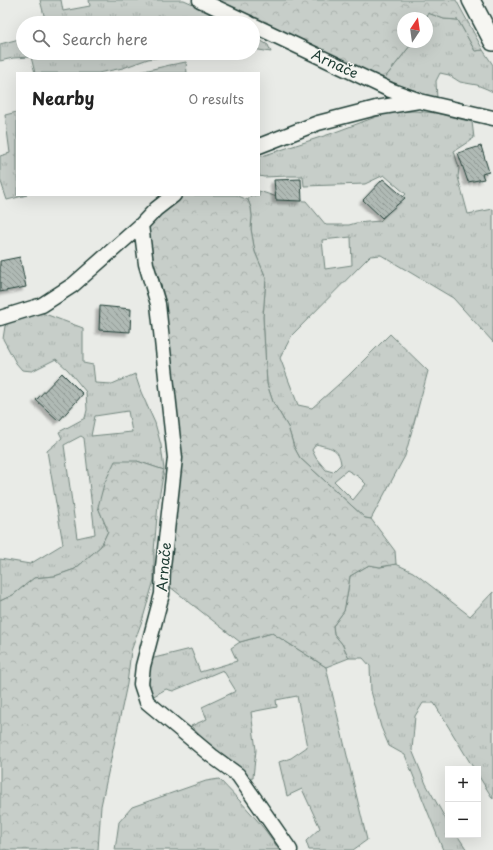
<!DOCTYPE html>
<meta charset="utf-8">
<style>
:root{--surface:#fff;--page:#f6f6f6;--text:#222;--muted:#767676;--line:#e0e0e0}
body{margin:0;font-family:"Playpen Sans",sans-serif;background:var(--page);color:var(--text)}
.controls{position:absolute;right:12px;bottom:12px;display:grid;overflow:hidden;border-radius:0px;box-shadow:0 4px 16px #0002}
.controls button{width:36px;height:36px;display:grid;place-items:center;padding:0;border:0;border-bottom:1px solid var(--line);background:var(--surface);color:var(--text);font:20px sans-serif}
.compass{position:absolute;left:397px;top:12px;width:36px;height:36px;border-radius:50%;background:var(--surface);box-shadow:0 4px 16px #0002;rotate:13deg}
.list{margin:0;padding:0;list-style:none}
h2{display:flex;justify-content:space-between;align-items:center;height:52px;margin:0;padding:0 16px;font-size:17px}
h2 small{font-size:13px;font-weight:400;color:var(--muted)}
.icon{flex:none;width:22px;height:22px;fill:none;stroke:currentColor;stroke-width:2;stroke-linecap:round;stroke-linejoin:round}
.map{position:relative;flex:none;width:493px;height:850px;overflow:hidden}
.search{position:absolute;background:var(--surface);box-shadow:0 4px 16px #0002;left:16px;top:16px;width:244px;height:44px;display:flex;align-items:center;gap:10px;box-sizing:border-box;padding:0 14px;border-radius:22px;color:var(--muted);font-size:15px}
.panel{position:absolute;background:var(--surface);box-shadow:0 4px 16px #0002;left:16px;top:72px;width:244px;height:124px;border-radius:0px}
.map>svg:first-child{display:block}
.grass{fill:url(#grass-tufts);stroke:#73867e;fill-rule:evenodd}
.forest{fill:url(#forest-crowns);stroke:#73867e}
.building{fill:url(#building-back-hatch);stroke:#1f3d34;filter:url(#shadow)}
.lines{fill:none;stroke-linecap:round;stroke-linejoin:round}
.minor-casing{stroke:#1f3d34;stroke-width:17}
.tertiary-casing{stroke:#1f3d34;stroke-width:20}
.minor{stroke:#f6f6f2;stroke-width:14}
.tertiary{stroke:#f6f6f2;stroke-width:17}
.labels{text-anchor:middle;stroke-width:3;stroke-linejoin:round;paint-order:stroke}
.street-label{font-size:14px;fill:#1f3d34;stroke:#f6f6f2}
</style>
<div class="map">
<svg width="493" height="850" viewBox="0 0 493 850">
<defs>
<pattern id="grass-tufts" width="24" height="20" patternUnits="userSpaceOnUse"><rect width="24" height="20" fill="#c7cec9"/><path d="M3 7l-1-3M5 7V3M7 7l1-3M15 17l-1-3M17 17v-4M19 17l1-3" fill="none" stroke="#aab2ad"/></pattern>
<pattern id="forest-crowns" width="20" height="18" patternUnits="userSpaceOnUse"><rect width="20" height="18" fill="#c7cec9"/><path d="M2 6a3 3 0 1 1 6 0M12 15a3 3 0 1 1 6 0" fill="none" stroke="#aab2ad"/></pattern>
<pattern id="building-back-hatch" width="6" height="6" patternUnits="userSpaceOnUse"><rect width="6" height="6" fill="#b0bab5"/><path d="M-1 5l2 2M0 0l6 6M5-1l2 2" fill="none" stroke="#8f9894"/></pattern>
<filter id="shadow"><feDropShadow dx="-3.5" dy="3.5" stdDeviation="1" flood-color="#0004"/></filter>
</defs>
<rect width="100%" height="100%" fill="#e9ebe7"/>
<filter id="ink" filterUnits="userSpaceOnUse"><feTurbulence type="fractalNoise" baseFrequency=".025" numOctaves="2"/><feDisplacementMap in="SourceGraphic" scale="8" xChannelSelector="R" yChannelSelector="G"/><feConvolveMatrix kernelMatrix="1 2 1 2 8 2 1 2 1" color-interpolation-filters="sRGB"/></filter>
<g filter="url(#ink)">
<path class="grass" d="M40 0H61L63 11 90 6 89 0H184L224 18 232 23H46Z
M428 13 444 19 458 20 475 51 483 50 493 65V92L487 89 477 85 460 82 449 75 440 73 436 81 437 99 384 79 413 42H427V18H426Z
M253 36 268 45 271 52 253 49Z
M23 38V53H189L148 59 123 68 98 73H35L31 57 13 58 0 61V44Z
M186 62 187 73H135L170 65Z
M414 111 436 113 472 122 474 138 454 151 459 168 458 177 468 214 493 209V342L453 298 381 255 370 256 292 335 280 358 298 405 312 408 348 376 390 334 428 371 405 456 371 519 365 518 300 458 294 447 288 427 273 402 267 384 263 317 266 278 255 252 251 229 252 216 251 208 248 200 251 195H259V191L286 200 306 201 326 225H349L356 223 380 221 406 194 384 175 365 184 304 186 303 176H288L264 177 259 176V157L330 134 389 112ZM351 237 352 265 325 269 322 240ZM316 444C330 448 339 447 341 464L333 472 326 470 316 458 312 450ZM347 470 359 477 366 484 353 500 334 481Z
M17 112V195H27L7 200 0 179V156L10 153 5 115Z
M34 310 83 328V363L93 365 95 383 112 384 135 374 141 392 155 423 161 445 164 470 137 461 98 507 108 531 101 546 75 569 55 576 34 578 13 595 0 601V559L30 564 63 544 47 451 62 438 59 432 85 418 87 410 86 392 68 370 56 359 32 371 22 370 16 363 3 339 5 326 11 320ZM128 411 132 432 91 436 95 416ZM81 436 84 438 95 534 77 538 64 445Z
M396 564 413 572 470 616 493 592V799L478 775V769H474L434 703H423L415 716 412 750 426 784 448 823V835H457L467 850H443L405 755 389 746 381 727 371 691 370 666 363 658H349L342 644 334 634 333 626 344 611 347 596 350 576 369 565 380 567Z
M272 633 326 667 367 840 353 850H309L306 841 320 828 302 789 287 796 279 762 291 758 307 747 297 696 276 700 277 707 251 712 256 750 253 777 247 778 227 757 210 747 191 726 207 719 202 707 236 691 223 670 173 691 166 689 152 697 147 679 150 659 191 649 200 672 237 661 231 648 240 642Z
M219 779C240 801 263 824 279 850H115L119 822 132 807 206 781Z"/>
<path class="forest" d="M211 0H456L483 50 475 51 458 20 444 19 428 13 426 18H403V42H413L384 79 343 61Z
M180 195H236L248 200 251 208 252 216 251 229 255 252 266 278 263 317 267 384 273 402 288 427 294 447 300 458 365 518 371 519 395 551 396 564 380 567 369 565 350 576 347 596 344 611 333 626 334 634 342 644 349 658 326 667 272 633 240 642 165 583 180 455 178 417 171 374 164 318 165 299 158 276 150 258 152 250 150 239 144 228Z
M115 461H137L164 470 158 504 154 551V580L143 618 131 651 127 684 101 806 98 850H0V601L13 595 34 578 55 576 75 569 101 546 108 531 98 507 104 484Z"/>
<path class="building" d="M481 146 489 172 482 174 484 179 468 182 458 153Z
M301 179 302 201 276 200 274 180Z
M383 179 405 198 382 218 363 200Z
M20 257 26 287 0 292V261Z
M100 306 131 309 130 332 99 330Z
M62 373 83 394 59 421 36 400Z"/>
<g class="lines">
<g class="minor-casing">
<path id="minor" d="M200 0 249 23
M253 25 390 90 418 100
M259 146 318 123 376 108 419 101 493 118
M141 225 146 264 158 304 175 458 163 567 162 594 143 666 141 684 147 702 212 756 238 775 290 850
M0 318 42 305 73 285 141 225 156 209 174 195"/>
</g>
<g class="tertiary-casing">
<path id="tertiary" d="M471 0 493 42"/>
</g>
<use href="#minor" class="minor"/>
<use href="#tertiary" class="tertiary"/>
</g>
</g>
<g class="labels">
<g class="street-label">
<text transform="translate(335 64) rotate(25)" y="5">Arnače</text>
<text transform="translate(164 567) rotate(-85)" y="5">Arnače</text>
</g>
</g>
</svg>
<div class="controls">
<button>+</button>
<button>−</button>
</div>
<svg class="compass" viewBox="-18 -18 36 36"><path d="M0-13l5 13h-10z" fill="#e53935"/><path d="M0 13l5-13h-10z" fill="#767676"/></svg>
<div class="search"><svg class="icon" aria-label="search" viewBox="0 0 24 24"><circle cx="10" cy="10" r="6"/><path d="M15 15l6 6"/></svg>Search here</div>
<section class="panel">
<h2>Nearby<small>0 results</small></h2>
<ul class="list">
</ul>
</section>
</div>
